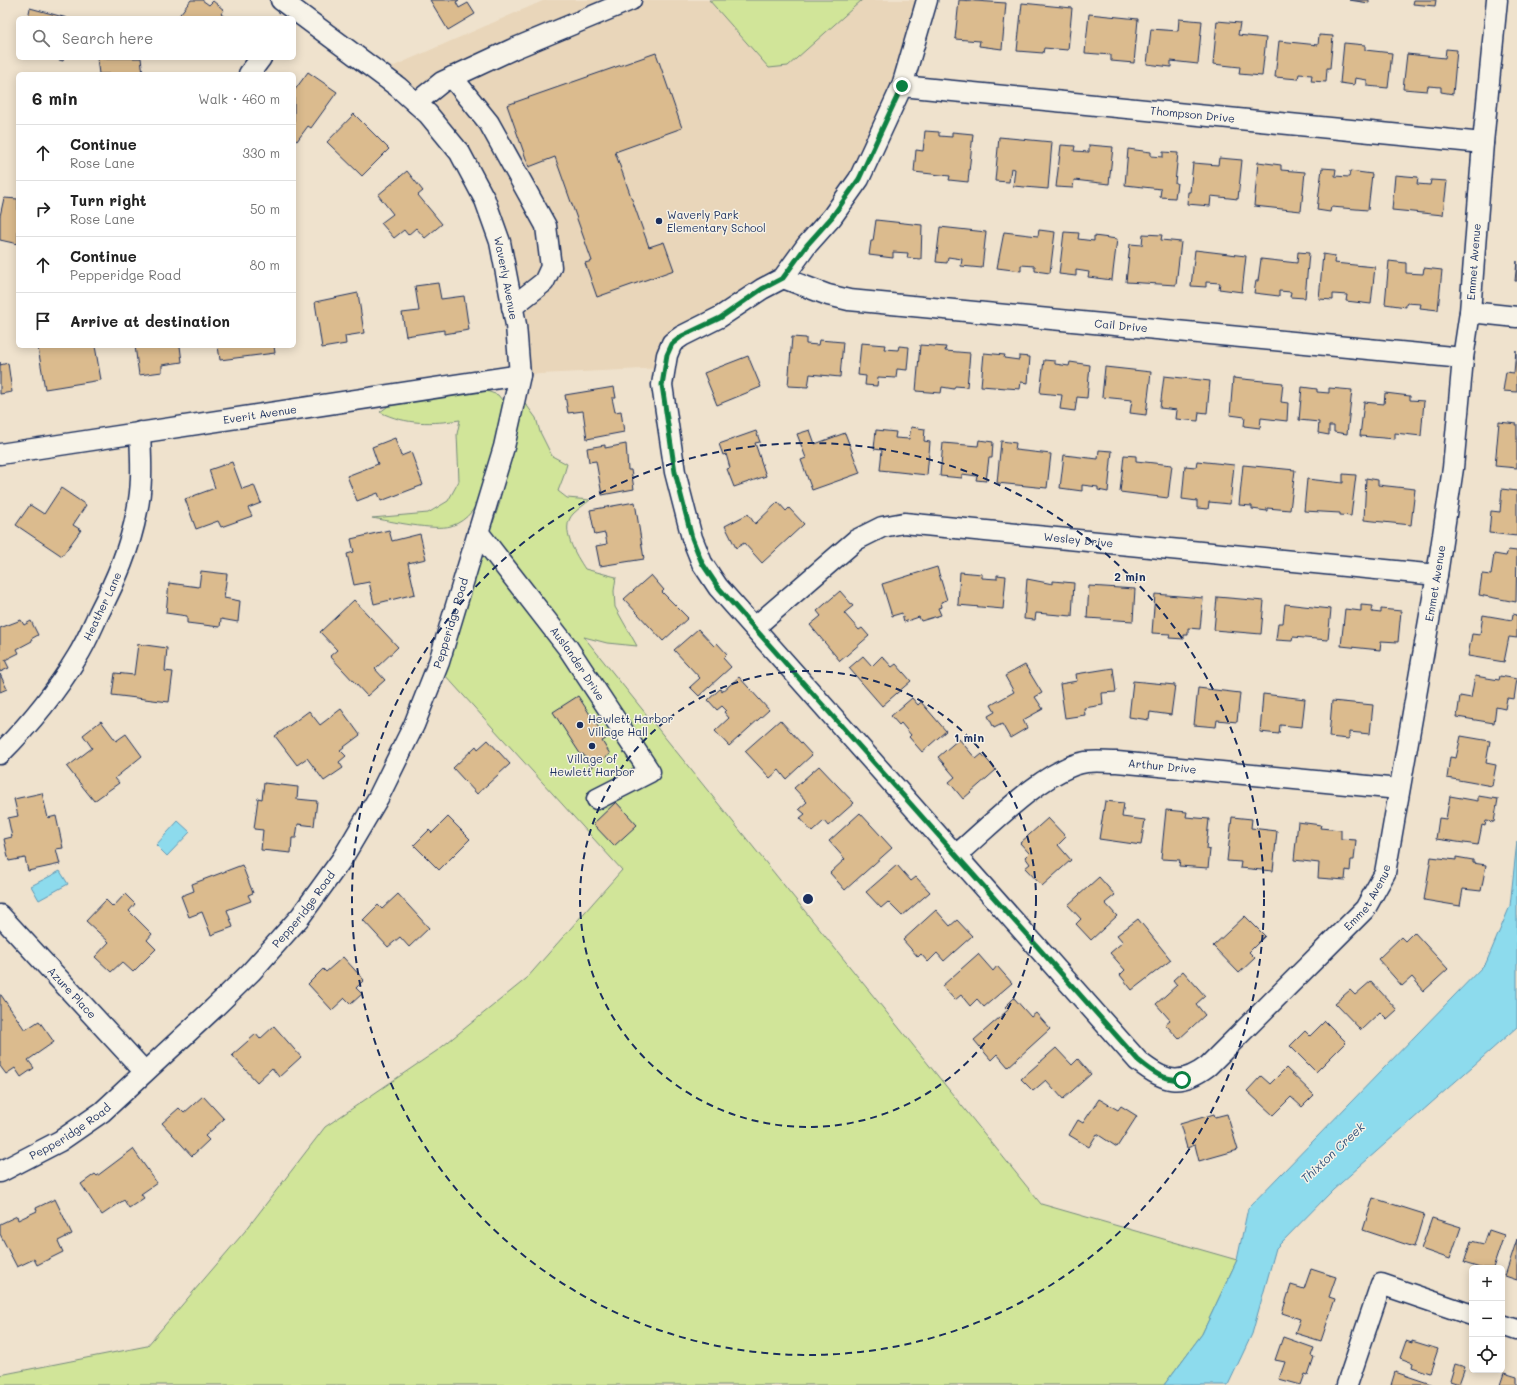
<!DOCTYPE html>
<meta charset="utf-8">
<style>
:root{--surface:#fff;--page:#f6f6f6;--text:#222;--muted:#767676;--line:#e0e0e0}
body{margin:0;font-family:Mali,sans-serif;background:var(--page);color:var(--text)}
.controls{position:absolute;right:12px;bottom:12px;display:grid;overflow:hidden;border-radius:6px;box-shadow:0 2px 10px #0003}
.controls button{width:36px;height:36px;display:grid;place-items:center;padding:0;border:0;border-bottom:1px solid var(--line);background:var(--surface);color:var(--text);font:20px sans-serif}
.stop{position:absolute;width:12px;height:12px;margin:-9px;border:3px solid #0b8043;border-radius:50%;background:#fff}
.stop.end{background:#0b8043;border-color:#fff;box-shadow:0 1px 4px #0008}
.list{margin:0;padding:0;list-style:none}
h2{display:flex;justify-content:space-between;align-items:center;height:52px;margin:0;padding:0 16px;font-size:17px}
h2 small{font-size:13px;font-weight:400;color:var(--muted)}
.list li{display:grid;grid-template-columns:26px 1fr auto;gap:12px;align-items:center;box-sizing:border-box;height:56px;padding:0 16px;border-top:1px solid var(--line)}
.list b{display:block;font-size:15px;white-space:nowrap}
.list p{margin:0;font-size:13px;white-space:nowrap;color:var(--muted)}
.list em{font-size:13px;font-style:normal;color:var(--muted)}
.icon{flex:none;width:22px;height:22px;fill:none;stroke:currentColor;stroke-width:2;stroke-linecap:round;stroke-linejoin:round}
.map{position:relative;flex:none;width:1517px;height:1385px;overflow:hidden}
.search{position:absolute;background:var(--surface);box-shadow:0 2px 10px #0003;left:16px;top:16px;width:280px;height:44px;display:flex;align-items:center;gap:10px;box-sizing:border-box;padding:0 14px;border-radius:6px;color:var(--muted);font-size:15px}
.panel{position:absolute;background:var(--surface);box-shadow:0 2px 10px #0003;left:16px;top:72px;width:280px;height:276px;border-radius:6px}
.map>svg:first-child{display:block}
.built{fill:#e9d6ba}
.green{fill:#d1e599;stroke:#768a7c}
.water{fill:#8ddbed;stroke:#5f96b4}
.building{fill:#dbbb8e;stroke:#1b2f5e}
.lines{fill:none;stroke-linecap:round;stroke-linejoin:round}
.minor-casing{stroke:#1b2f5e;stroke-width:23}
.minor{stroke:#f7f3e8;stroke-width:20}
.route{stroke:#0b8043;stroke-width:5}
.ring{fill:none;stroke:#1b2f5e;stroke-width:2;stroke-dasharray:7 5}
.poi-dot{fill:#1b2f5e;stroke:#f7f3e8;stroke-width:1.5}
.labels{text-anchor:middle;stroke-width:3;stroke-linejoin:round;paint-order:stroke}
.street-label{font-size:11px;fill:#1b2f5e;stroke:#f7f3e8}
.poi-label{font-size:11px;fill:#1b2f5e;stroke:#f7f3e8;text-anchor:start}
.water-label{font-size:12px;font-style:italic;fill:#32517b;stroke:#f7f3e8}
.centre{fill:#1b2f5e;stroke:#f7f3e8;stroke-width:2}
.ring-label{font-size:12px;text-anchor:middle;font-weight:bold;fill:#1b2f5e;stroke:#f7f3e8;stroke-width:3;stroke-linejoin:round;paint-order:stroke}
</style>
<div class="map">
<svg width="1517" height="1385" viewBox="0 0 1517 1385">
<rect width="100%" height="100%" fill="#efe2cd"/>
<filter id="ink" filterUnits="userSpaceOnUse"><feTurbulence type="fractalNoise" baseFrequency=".025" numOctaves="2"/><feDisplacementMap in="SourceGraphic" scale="8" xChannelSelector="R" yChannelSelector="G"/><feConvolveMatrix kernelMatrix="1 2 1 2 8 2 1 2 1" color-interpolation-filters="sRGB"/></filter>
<g filter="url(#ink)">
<path class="built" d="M545 0H929L864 164 777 285 691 330 663 368 520 375 475 163 378 73Z"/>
<path class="green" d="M709 0H862L788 66 769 68Z
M478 388 498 395 506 405C503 417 498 428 495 440 488 469 485 515 451 526 434 531 390 521 372 518L428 513 448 501 459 481 457 434 460 420C432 424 406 425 380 412L394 402Z
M525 403 536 418 540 432 552 456 567 464 563 478 558 491 567 498 590 500C585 504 578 509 573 514 559 529 576 555 585 569L616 577 614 591 615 607 637 646 607 643 584 637 1041 1204 1237 1260 1202 1334 1164 1385H0V1375L147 1346 246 1230 325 1127 438 1050 526 979 622 870 434 663 484 512 493 523 500 502V490L517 417Z"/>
<path class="water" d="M178 821 190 832 167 856 156 845Z
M1517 841V1027L1333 1190 1276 1248 1252 1334 1228 1385H1164L1202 1334 1237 1260 1248 1208 1486 963 1510 906Z
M60 871 68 884 39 900 31 886Z"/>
<path class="building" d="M191 0H202L209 5 213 1 224 10 221 14 226 18H177Z
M430 0H459L456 2 459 8 468 3 475 14 448 30Z
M959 0 1006 3 1002 49 979 46 980 41 955 39Z
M1349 0H1369V3Z
M1414 0H1436L1435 6 1413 4Z
M1022 3 1072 8 1068 50 1044 48 1043 53 1017 51Z
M30 8 67 18H28Z
M1089 14 1138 19 1134 63 1111 61V55L1085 53Z
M1179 19 1202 21 1198 64 1171 61V67L1147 64 1151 29 1178 31Z
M1217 21 1240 23 1238 35 1266 38 1262 76 1239 74 1240 67 1213 64Z
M1319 35 1333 36 1330 68H1327L1326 82 1311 81 1312 75 1299 74 1298 79 1275 77 1279 41 1318 45Z
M1344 43 1365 45V50L1392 53 1388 88 1367 86V80L1355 78 1354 85 1340 83Z
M1446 49 1457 50 1453 94 1441 92V87L1428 86 1427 91 1403 89 1407 54 1445 58Z
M656 53 682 128 615 152 649 247 664 242 674 270 597 297 585 263 592 261 555 157 529 167 507 105Z
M52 58H64L63 61Z
M97 58H141L143 74H99Z
M308 72 337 92 311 128 308 126 297 141 294 139V91Z
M354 114 389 149 362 176 327 142Z
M925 131 939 132V136L952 137V132L973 134 968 182 949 180 950 176 914 172 916 150 923 151Z
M999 137 1052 142 1048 189 1013 186 1015 169 1011 168 1009 182 995 181Z
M1061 145 1075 146 1074 151 1089 152V145L1113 147 1109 184 1074 180 1073 188 1056 187Z
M1128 149 1151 152V156L1163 157V152L1178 153 1175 183H1177L1175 198 1160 197 1161 189 1125 185Z
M1219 158 1242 160 1238 199 1211 196 1210 206 1187 204 1188 192H1190L1193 163 1218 165Z
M1258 162 1281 165V170L1305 172 1301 211 1254 206Z
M1322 168 1336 169 1335 176 1349 177 1350 171 1372 174 1368 210 1331 207 1330 212 1317 210Z
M407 171 423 191 418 195 442 224 425 238 416 228 408 235 404 230 394 238 381 223 393 214 378 195Z
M1395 175 1418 177 1417 184 1430 185 1431 180 1447 181 1443 215 1392 210Z
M4 198 18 199V244L0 240V216Z
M876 220 922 225 921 259 907 258 908 253 893 252V258L869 255 871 241H873Z
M940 227 986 232 982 268 961 266 962 259 948 257 947 263 936 262Z
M1039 230 1055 232 1050 273 1035 271V266L1021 265V271L997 268 1004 232 1038 236Z
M1064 232 1079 233 1078 239 1094 241V236L1117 239 1112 280 1088 277 1089 272 1076 270V276L1059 274Z
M1143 234 1162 235 1161 240 1181 242 1176 285 1126 282 1130 244 1142 245Z
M1195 250 1246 256 1242 292 1219 289 1220 283 1206 282V287L1191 286Z
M1298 252 1309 253 1305 298 1290 297 1291 292 1279 291V296L1254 293 1256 281H1258L1261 259 1297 263Z
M1323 254 1335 256 1334 263 1375 267 1371 304 1346 301 1347 295 1333 294V300L1319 299Z
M1389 261 1406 263V273L1423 274 1424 268 1442 270 1438 310 1420 308 1421 304 1406 303V307L1385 304Z
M1517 261V281H1515Z
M438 283 441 299 464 296 469 330 444 334V330L406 336 402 313 419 311 415 286Z
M358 293 364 333 345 336 346 344 322 348 315 302Z
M792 337 806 338V344L818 345 819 340 843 342 840 377 810 374 808 387 788 386Z
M861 343 885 345 884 349 898 350 899 346 909 347 907 370 897 369 896 378 878 377 877 386 865 385 866 376 858 375Z
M920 345 946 347 945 351 970 353 967 387 955 386 954 389 942 387 941 393 916 391Z
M49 346H95L101 380 45 389 38 348Z
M135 346H180L182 362 162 365V372L139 375Z
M218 346H274L275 353 220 360Z
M1516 350 1517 392 1503 391 1506 372 1514 373Z
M984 353 1005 355 1004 358 1019 360V356L1030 357 1028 383 1021 382 1020 389 981 386Z
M748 356 761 387 717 405 704 373Z
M1044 360 1055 361V364L1069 366 1070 362 1090 365 1087 398 1077 397 1075 411 1060 409 1062 395 1040 393Z
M0 362V365L8 363 12 392 0 394Z
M1105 367 1151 372 1146 415 1130 413 1132 400 1102 397Z
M1164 376 1210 381 1207 413 1199 412 1198 421 1176 419 1177 410 1160 408Z
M1233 378 1283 383 1281 402 1288 403 1287 421 1261 418 1260 428 1244 426 1245 417 1230 415Z
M614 387 616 398H612L615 412 621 411 624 432 587 439 583 411 568 413 565 395Z
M1302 387 1317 389V392L1329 393V388L1352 390 1347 434 1334 432V426H1329V435L1318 433 1319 422 1299 420Z
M1385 393 1410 396V400L1424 401 1421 436 1395 433V439L1360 436 1364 402 1384 404Z
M1499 422 1517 424V468L1495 466Z
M911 427 925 429 924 441 930 442 927 475 880 470 882 450 874 449 876 430 896 432 895 438 909 439Z
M810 430 815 444 845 433 860 473 812 490 801 460 806 458 797 434Z
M756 431 760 442 755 443 766 476 734 487 727 469 730 468 726 454 723 455 719 444Z
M395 438 401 456 411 452 423 485 381 501 378 493 357 501 347 476 378 464 372 447Z
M979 440 993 442 992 458H989L986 481 976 480 977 476 962 474V478L940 476 943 443 978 446Z
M1001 441 1016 443 1015 450 1051 454 1047 488 997 483Z
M626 444 628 470H631L634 489 602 495 596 461 589 462 587 448 605 445V448Z
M1099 450 1112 451 1108 492 1098 490V487L1082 485V491L1060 488 1064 455 1098 459Z
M1124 455 1136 456V461L1172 465 1168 498 1120 492Z
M1197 461 1234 465 1230 504 1209 502 1208 509 1197 508V501L1182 499 1185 466 1196 467Z
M232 462 242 489 254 485 261 503 248 508 252 516 221 527 218 521 196 529 185 499 215 488 209 470Z
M1243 465 1295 470 1290 510 1267 508V511L1252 509V506L1239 505Z
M1343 474 1356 475 1351 516 1340 515V513L1304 511 1307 479 1343 483Z
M1366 478 1378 480V485L1415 489 1411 525 1364 520Z
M61 488 86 505 73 525 81 530 62 556 16 525 30 505 44 514Z
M1502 489 1517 491V536L1489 533 1491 511 1500 512Z
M635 502 644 559 600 566 596 546 607 544 605 533 595 535 590 510Z
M778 502 786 511 789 508 804 524 762 563 744 543 736 548 725 526 748 514 755 524Z
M389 530 392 541 420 534 426 559 408 563 415 594 374 604 369 582 354 585 347 554 354 552 351 539Z
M1508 550 1517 551 1516 602 1479 595 1482 574 1491 575 1494 554 1506 556Z
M937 567 947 600 941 602 942 607 938 608 941 615 921 621 919 617 904 622 902 613 892 616 882 584Z
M201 571 227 574 224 598 240 601 238 622 221 619 220 627 187 623V616L166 613 169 583 199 587Z
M960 572 982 574V578L997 579V575L1006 576 1003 609 958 605Z
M651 575 664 590 662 592 688 618 663 641 624 599Z
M1027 579 1053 584V581L1074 583 1072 616 1036 613 1035 620 1024 619Z
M1089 586 1135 589 1133 621 1087 618Z
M840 591 853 606 844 613 859 630 862 628 869 636 840 661 810 625 821 616 817 611Z
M1155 594 1203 598 1200 629 1188 628V635H1184V639L1169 638 1170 634 1152 633Z
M1217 597 1264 601 1261 634 1214 630Z
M354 600 398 647 375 669 385 680 367 696 330 656 337 650 320 632Z
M1285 604 1331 609 1328 640 1293 637 1292 641 1276 640 1278 623H1283Z
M1361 605 1373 606 1372 612 1381 613V609L1401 611 1398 642 1381 641 1380 650 1341 646 1345 609 1361 611Z
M1513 614 1517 615V638L1509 637 1504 662 1468 656 1472 634 1480 635 1483 615 1512 620Z
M21 620 24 625 31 621 38 635 31 639 32 641 17 649 19 653 5 660 9 668 0 672V628Z
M698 629 714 646 717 643 727 654 723 658 731 667 699 696 690 687 700 678 674 650Z
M138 644 167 648 165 671 173 672 169 702 112 695 115 673 134 675Z
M863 656 872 666 882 656 892 667 896 664 911 681 882 706 849 668Z
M1025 665 1042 693 1035 697 1043 709 1023 720 1027 728 1010 738 1002 724 994 728 988 716 995 712 991 705 1014 692 1005 676Z
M1113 668 1116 692 1102 693 1103 705 1084 708 1085 715 1065 718 1060 684 1077 681 1076 674Z
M0 674 7 689 0 692Z
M1475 676 1499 680 1500 676 1517 679 1514 699 1507 698 1505 709 1496 707 1494 723 1457 717 1460 696 1471 698Z
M739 677 769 710 729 746 715 731 729 718 724 712 726 710 722 706 717 710 708 700 720 689 722 692Z
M1133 681 1175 685 1171 715 1150 712 1149 720 1129 717Z
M1198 688 1240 693 1237 722 1217 720 1216 727 1194 725Z
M1263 694 1305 699 1302 727 1280 725 1279 734 1260 732Z
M578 696 606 739 602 741 610 754 591 767 583 754 581 755 553 712Z
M912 698 918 705 921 702 946 731 922 752 909 737 911 735 901 723 899 725 891 716Z
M1332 701 1373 705 1370 734 1349 732V739L1329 737Z
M341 709 360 735 340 750 346 756 339 762 343 768 324 781 307 758 297 765 275 736 309 711 320 725Z
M780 720 812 755 786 779 779 770 770 778 745 751Z
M101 721 116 741 126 734 142 756 115 778 119 783 94 801 67 767 92 748 83 735Z
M1461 736 1490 741 1486 763 1496 765 1492 786 1447 778 1450 757 1456 758Z
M959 739 976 759 982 754 996 770 963 799 949 782 955 777 938 757Z
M488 740 510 764 477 794 453 768 476 746 478 749Z
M819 766 854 803 828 826 824 821 812 832 800 818 805 814 799 809 807 802 794 788Z
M264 783 298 787 297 799 317 801 314 826 298 824 296 838H292L291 853 261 850 263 830 254 829 258 798 262 799Z
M42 793 48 818 56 816 63 848 56 849 60 864 28 871 25 858 9 861 4 839 12 837 8 818 18 816 14 799Z
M1450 796 1478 801V796L1498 799 1494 822 1486 821 1485 826 1482 825 1478 845 1436 839 1439 818 1446 819Z
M1105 801 1124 803 1122 817 1145 820 1141 845 1099 839Z
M616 802 637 825 614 846 593 824Z
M1166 810 1187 812 1186 817 1209 819 1206 849 1210 850 1208 868 1179 866 1180 860 1161 859Z
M860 813 892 848 845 890 830 873 845 859 829 841Z
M448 817 470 839 439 870 414 845 429 830 432 833Z
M1232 817 1252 819 1251 828 1277 831 1273 871 1240 868 1241 862 1227 861Z
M1048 818 1066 837 1058 845 1071 860 1042 886 1025 868 1030 864 1025 857 1029 853 1020 843Z
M1298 822 1321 825 1320 828 1341 830V839L1356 840 1354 860H1351L1350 871 1346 870 1345 880 1318 878 1319 863 1294 860Z
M1431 857 1456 860V857L1473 860V863L1486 865 1481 891 1463 889 1460 906 1424 900Z
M242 865 253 893 248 895 251 901 227 910 233 927 211 935 202 912 189 917 181 896 194 891 192 884Z
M897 865 911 881 916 877 930 892 902 916 888 902 881 908 866 892Z
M1099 877 1115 895 1105 903 1117 916 1091 940 1076 924 1081 919 1068 905Z
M125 894 135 904 129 911 152 934 147 940 156 949 133 972 122 962 111 972 95 957 109 942 86 921 106 900 113 907Z
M398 894 429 928 409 947 400 937 388 947 363 920 378 905 382 909Z
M936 910 950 926 957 920 972 936 944 961 937 953 928 962 921 954 918 957 903 940Z
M1245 916 1265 936 1249 952 1255 958 1239 973 1213 946Z
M1138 919 1171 960 1132 990 1120 975 1125 970 1110 953 1123 942 1117 935Z
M1414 932 1448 969 1424 991 1412 977 1402 986 1378 959 1401 937 1405 941Z
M978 954 993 971 997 966 1012 983 984 1007 977 999 970 1006 961 995 955 1000 942 986Z
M343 957 364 980 356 988 362 994 351 1004 345 998 332 1010 308 984 323 969 326 972Z
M1183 971 1205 996 1196 1004 1205 1015 1179 1039 1165 1024 1170 1020 1156 1004 1177 985 1173 980Z
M1371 981 1397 1010 1387 1019 1380 1012 1361 1030 1335 1003 1350 990 1355 995Z
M0 995H1L25 1030 39 1021 54 1042 28 1060 34 1068 21 1077 15 1068 6 1074 0 1066Z
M1014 998 1031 1017 1036 1013 1050 1029 1008 1067 997 1054 991 1060 974 1040 1008 1010 1005 1007Z
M1325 1021 1346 1042 1316 1072 1290 1046 1305 1031 1310 1036Z
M274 1026 301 1057 279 1077 272 1068 257 1082 232 1055 256 1034 260 1039Z
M1056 1048 1072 1065 1078 1059 1091 1074 1063 1099 1046 1080 1033 1091 1021 1079Z
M1286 1068 1314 1095 1302 1107 1291 1097 1273 1115 1247 1091 1261 1076 1270 1084Z
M203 1096 224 1119 205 1136 209 1140 192 1156 162 1123 179 1108 184 1113Z
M1099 1099 1118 1110 1121 1106 1137 1116 1117 1147 1097 1134 1089 1147 1069 1135 1078 1120 1083 1123Z
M1214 1114 1215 1117 1227 1114 1238 1150 1199 1161 1195 1145 1187 1148 1180 1124Z
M133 1149 157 1183 141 1194 144 1198 129 1208 124 1200 102 1215 81 1184 95 1174 97 1176Z
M1373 1198 1424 1214 1414 1247 1363 1230Z
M55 1199 72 1234 58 1241 63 1252 37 1265 34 1259 17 1267 0 1234V1224L17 1216 18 1220 37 1211 36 1208Z
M1432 1218 1461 1227 1450 1259 1421 1249Z
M1489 1230 1504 1235 1493 1268H1480L1464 1263 1471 1241 1484 1244Z
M1517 1239V1280L1505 1276Z
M1311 1269 1336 1277 1329 1297 1335 1299 1321 1341 1295 1333 1300 1319 1282 1313 1291 1285 1304 1289Z
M1283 1337 1314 1348 1311 1356 1314 1357 1308 1375 1305 1374 1301 1385 1279 1379 1285 1362 1275 1360Z
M1406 1341 1412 1343V1341L1438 1349 1430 1373 1412 1367 1413 1363 1400 1358Z
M1455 1364 1465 1367 1459 1384 1450 1381Z
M1395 1372 1434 1385H1391Z
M1504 1373 1517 1377V1385H1500Z"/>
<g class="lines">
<g class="minor-casing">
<g id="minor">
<path id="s1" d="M927 0 902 86 859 179 832 217 807 245 783 278 762 289 720 317 682 336 672 343 667 355 662 385 675 472 692 538 702 563 718 587 1138 1061C1164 1082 1180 1087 1208 1066L1365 909 1385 873 1437 575 1453 468 1463 358 1470 312 1483 143 1497 0"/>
<path d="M249 74 261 58"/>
<path d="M452 77 489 123 546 226 551 267 544 282 512 307"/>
<path id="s2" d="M902 86 1483 143"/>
<path d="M416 103 442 82 513 49 631 0"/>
<path id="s3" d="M783 278 828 295 849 300 1463 358"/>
<path d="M1470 312 1517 317"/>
<path id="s4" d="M0 454 520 375"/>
<path id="s5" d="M478 532 568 648 650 772 597 799"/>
<path id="s6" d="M755 627 856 540 882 527 904 523 1437 575"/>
<path id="s7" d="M0 754C29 725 56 692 77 657 86 643 92 628 99 613 116 580 130 548 137 511 143 485 141 458 140 432"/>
<path id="s8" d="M956 855C988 828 1045 768 1086 762 1096 761 1107 762 1117 762L1399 789"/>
<path id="s9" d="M0 915 144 1071"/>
<path id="s10" d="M0 1172 60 1141 102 1112 213 1009 251 972 300 917 342 859 378 798 414 725 439 662 504 447 520 375 516 325 500 242 485 200 460 153 428 114 398 87 281 0"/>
<path d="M1502 1325 1517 1330"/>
<path d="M1347 1385 1381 1284 1472 1315"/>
</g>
</g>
<use href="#minor" class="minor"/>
</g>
</g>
<g class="lines" filter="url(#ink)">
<path class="route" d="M902 86 859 179 832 217 807 245 783 278 762 289 720 318 682 336 672 344 667 355 662 385 675 472 692 538 702 563 718 587 1138 1060C1154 1073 1161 1079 1182 1080"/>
</g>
<g class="ring">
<circle cx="808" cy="899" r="228"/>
<circle cx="808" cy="899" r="456"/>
</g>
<g class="poi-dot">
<circle cx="659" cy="221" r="4"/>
<circle cx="580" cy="725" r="4"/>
<circle cx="592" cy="746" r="4"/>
</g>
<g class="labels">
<g class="street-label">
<text dy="4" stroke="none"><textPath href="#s2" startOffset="292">Thompson Drive</textPath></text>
<text dy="4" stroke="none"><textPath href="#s1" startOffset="2294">Emmet Avenue</textPath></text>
<text transform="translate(506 278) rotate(79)" y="4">Waverly Avenue</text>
<text dy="4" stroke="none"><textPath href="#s3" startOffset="343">Cail Drive</textPath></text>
<text dy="4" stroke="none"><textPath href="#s4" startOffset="263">Everit Avenue</textPath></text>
<text dy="4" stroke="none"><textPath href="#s6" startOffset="360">Wesley Drive</textPath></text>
<text dy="4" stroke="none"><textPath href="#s1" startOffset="1970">Emmet Avenue</textPath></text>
<text dy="4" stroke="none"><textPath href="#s7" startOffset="181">Heather Lane</textPath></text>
<text dy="4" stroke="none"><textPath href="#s10" startOffset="729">Pepperidge Road</textPath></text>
<text dy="4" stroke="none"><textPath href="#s5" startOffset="165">Auslander Drive</textPath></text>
<text dy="4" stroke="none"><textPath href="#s8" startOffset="238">Arthur Drive</textPath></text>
<text dy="4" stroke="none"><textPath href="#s1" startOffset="1646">Emmet Avenue</textPath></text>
<text dy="4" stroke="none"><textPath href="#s10" startOffset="405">Pepperidge Road</textPath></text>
<text dy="4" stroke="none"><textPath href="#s9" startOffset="106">Azure Place</textPath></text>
<text dy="4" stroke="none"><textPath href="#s10" startOffset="81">Pepperidge Road</textPath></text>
</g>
<g class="poi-label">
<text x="667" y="219">Waverly Park<tspan x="667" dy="13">Elementary School</tspan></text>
<text x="588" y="723">Hewlett Harbor<tspan x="588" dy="13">Village Hall</tspan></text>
<text x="592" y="763" text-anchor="middle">Village of<tspan x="592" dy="13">Hewlett Harbor</tspan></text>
</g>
<g class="water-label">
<text transform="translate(1333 1153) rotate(-43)" y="4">Thixton Creek</text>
</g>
</g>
<circle cx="808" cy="899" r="6" class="centre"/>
<g class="ring-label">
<text x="1130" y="581">2 min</text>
<text x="969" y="742">1 min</text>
</g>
</svg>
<div class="controls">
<button>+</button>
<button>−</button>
<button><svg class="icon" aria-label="locate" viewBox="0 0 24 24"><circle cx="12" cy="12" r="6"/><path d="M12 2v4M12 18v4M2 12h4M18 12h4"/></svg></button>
</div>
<div class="stop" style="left:1182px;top:1080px"></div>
<div class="stop end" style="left:902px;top:86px"></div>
<div class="search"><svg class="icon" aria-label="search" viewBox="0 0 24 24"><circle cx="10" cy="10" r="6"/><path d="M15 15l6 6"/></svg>Search here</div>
<section class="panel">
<h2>6 min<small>Walk · 460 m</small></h2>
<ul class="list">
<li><svg class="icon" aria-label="ahead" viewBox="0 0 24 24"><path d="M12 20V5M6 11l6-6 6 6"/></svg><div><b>Continue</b><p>Rose Lane</p></div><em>330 m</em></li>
<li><svg class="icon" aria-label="right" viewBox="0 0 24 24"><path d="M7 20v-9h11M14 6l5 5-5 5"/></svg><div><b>Turn right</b><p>Rose Lane</p></div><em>50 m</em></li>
<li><svg class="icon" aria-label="ahead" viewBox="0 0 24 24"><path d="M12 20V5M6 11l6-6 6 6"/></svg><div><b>Continue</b><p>Pepperidge Road</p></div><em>80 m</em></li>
<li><svg class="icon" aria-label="arrive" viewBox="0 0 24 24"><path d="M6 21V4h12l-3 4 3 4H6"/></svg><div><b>Arrive at destination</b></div></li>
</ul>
</section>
</div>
